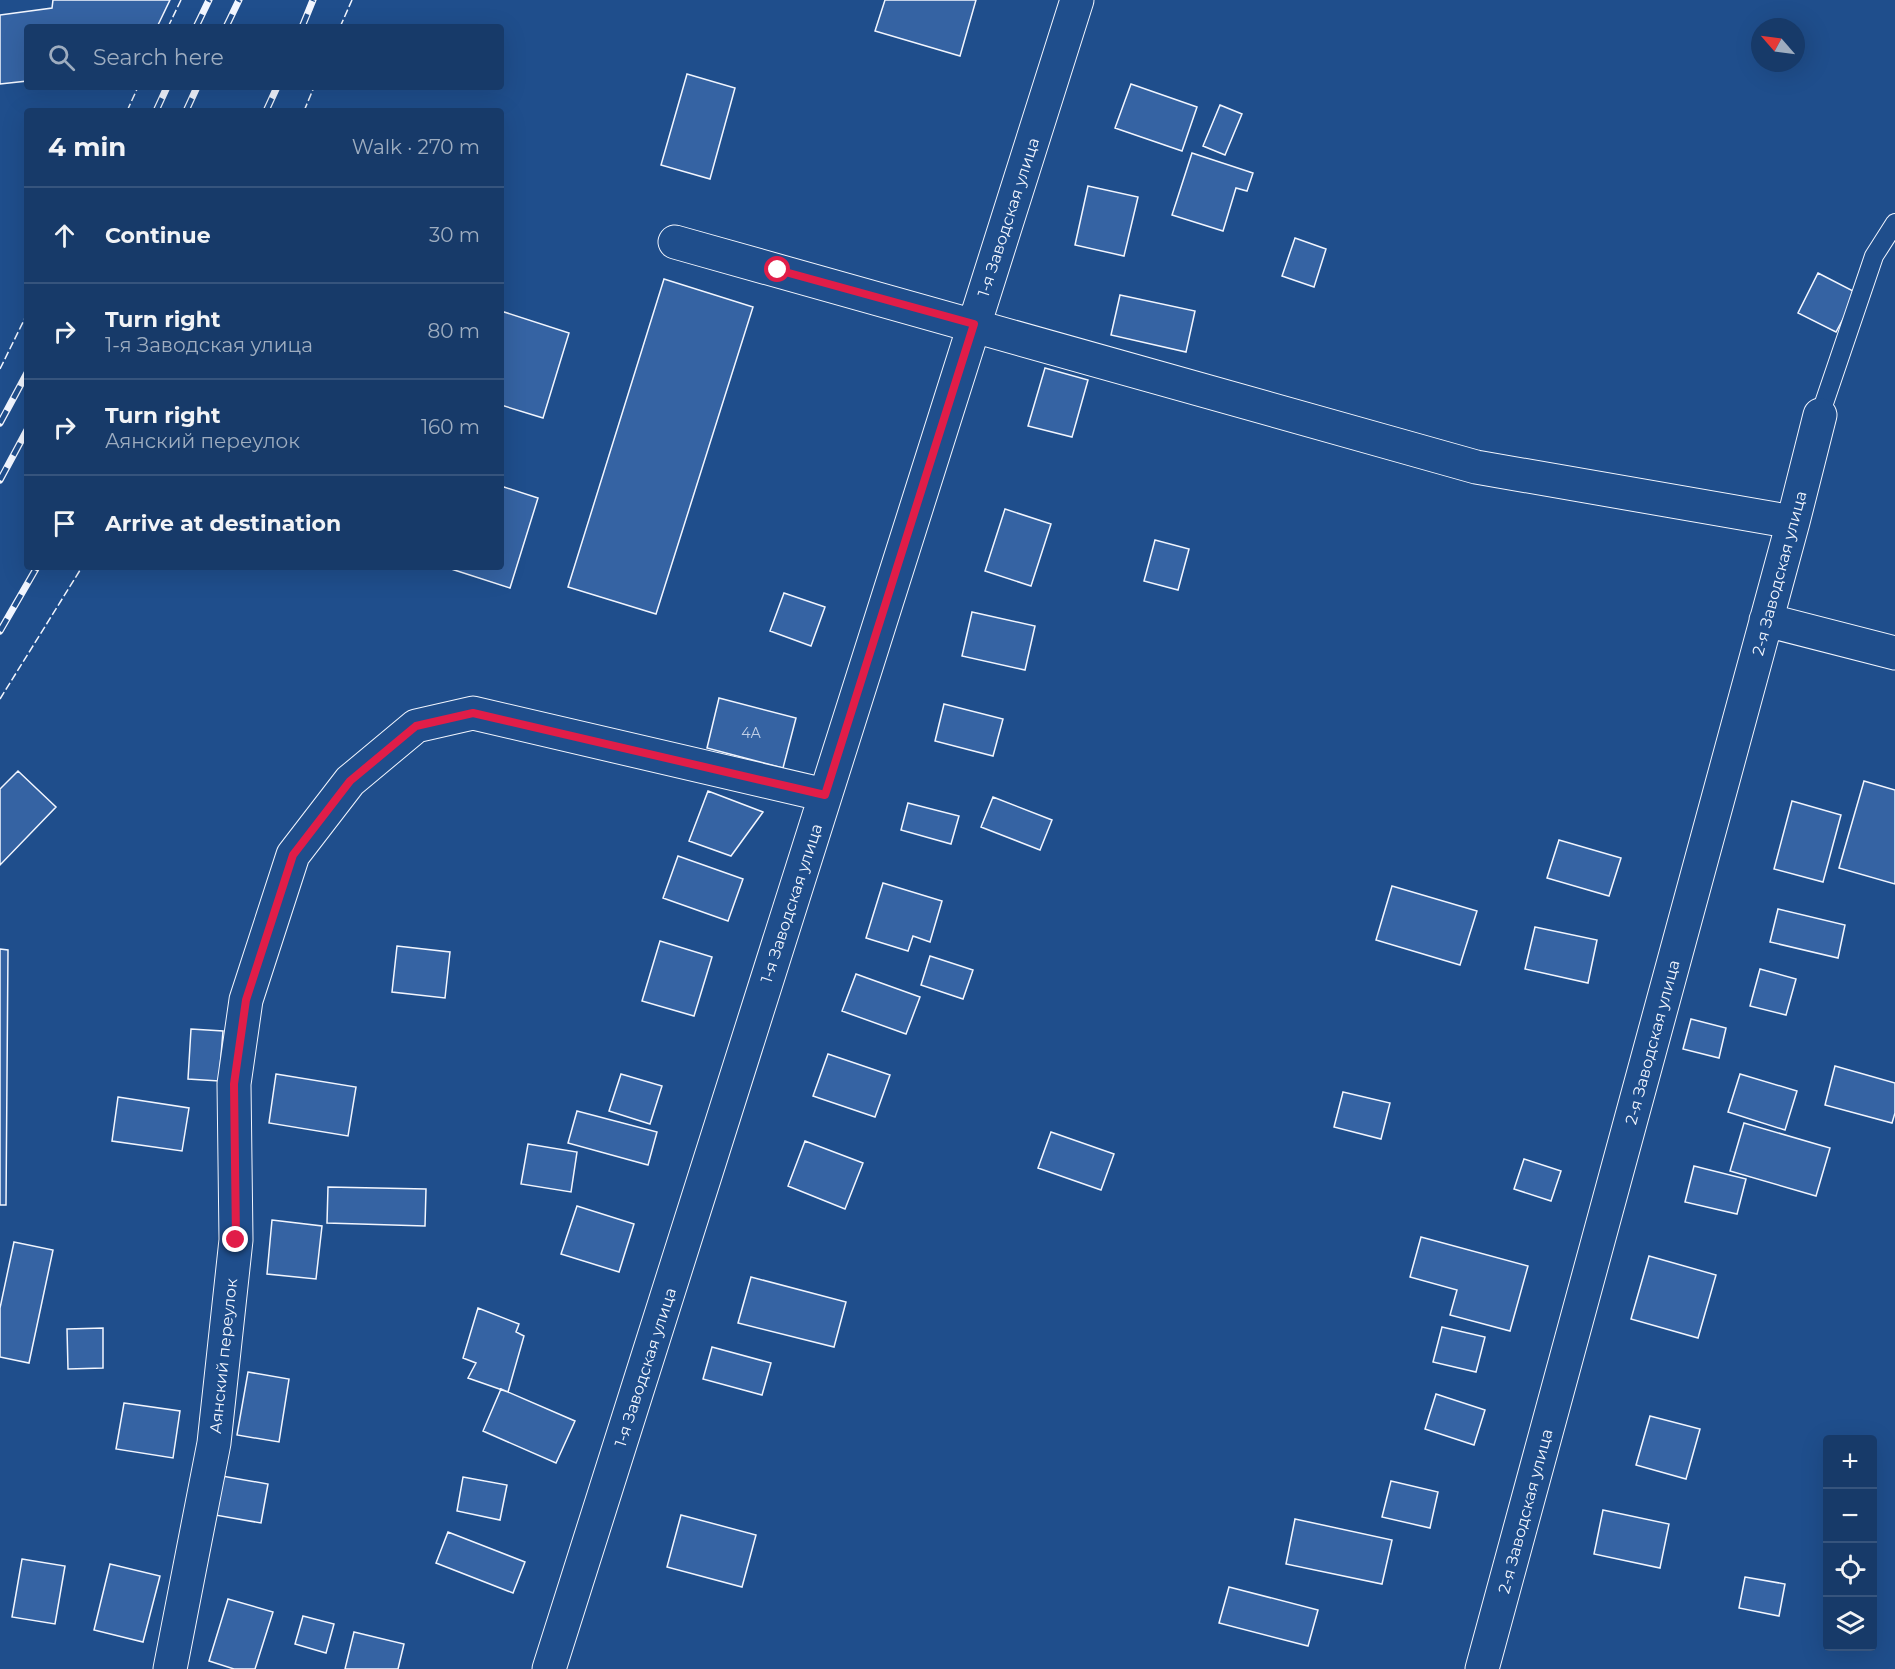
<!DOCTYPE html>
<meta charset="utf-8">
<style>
:root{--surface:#173a69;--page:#244571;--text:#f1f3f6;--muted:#9eadc0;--line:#36547d}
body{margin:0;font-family:Montserrat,sans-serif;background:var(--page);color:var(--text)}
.controls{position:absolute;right:18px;bottom:18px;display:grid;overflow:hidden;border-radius:6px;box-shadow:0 6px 24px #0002}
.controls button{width:54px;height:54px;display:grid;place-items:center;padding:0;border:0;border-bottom:2px solid var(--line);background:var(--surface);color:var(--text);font:30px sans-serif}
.compass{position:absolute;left:1751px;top:18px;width:54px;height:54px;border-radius:50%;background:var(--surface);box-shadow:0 6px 24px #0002;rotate:298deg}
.stop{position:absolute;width:18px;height:18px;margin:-14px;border:4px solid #e11d48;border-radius:50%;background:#fff}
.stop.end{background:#e11d48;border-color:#fff;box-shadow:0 2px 6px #0008}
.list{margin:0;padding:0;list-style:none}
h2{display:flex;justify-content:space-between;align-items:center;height:78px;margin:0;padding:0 24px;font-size:26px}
h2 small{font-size:20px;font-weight:400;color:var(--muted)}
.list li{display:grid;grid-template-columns:39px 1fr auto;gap:18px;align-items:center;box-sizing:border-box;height:96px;padding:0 24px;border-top:2px solid var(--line)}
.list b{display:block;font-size:22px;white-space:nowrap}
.list p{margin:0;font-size:20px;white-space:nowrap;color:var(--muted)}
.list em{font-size:20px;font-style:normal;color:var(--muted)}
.icon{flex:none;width:33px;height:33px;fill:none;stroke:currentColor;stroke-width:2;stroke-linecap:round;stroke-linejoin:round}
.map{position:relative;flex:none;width:1895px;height:1669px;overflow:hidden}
.search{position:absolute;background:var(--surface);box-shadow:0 6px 24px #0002;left:24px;top:24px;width:480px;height:66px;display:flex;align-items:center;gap:15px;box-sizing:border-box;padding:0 21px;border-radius:6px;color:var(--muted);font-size:22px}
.panel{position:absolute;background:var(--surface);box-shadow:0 6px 24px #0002;left:24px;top:108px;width:480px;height:462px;border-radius:6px}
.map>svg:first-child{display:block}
.building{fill:#3563a3;stroke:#f2f6ff;stroke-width:1.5}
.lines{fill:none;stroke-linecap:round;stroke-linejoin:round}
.service-casing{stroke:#f2f6ff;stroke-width:20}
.minor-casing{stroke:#f2f6ff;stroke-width:35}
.service{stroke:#1f4e8c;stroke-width:18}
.minor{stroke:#1f4e8c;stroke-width:33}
.rail-casing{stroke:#f2f6ff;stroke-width:7}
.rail{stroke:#1f4e8c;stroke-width:4.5;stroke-dasharray:14;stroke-linecap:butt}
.fence{stroke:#f2f6ff;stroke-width:1.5;stroke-dasharray:8 3;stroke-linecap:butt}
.route{stroke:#e11d48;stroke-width:8}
.labels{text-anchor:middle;stroke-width:4.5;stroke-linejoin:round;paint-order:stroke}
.number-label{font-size:14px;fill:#c3d1e8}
.street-label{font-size:16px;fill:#f2f6ff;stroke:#1f4e8c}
</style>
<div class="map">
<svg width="1895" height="1669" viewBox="0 0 1895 1669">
<rect width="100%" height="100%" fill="#1f4e8c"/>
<path class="building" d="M53 0H170L157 27H27V81L0 84V15L52 8Z
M885 0H976L960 56 875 31Z
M687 74 735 88 710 179 661 165Z
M1131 84 1197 107 1182 151 1115 128Z
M1220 105 1242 114 1225 155 1203 146Z
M1192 153 1253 173 1247 191 1236 188 1223 231 1172 215Z
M1088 186 1138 197 1124 256 1075 245Z
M1295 238 1326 249 1314 287 1282 276Z
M1818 273 1857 293 1836 332 1798 313Z
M664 279 753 307 656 614 568 587Z
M1120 295 1195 311 1186 352 1111 335Z
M501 311 569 333 543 418 501 405Z
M1045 368 1088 380 1072 437 1028 426Z
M501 486 538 498 510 588 445 567H501Z
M1005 509 1051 524 1031 586 985 571Z
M1155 540 1189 549 1178 590 1144 581Z
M784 593 825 607 811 646 770 631Z
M972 612 1035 626 1025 670 962 656Z
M719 698 796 718 783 768 707 748Z
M944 704 1003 719 993 756 935 741Z
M18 771 56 807 0 865V789Z
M1864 781 1895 790V884L1839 868Z
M708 791 763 812 731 856 689 841Z
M993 797 1052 820 1040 850 981 827Z
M1792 801 1841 815 1823 882 1774 869Z
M908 803 959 816 951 844 901 830Z
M1559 840 1621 858 1609 896 1547 878Z
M678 856 743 879 728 921 663 898Z
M883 883 942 901 930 942 913 936 908 951 866 938Z
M1392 886 1477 911 1460 965 1376 940Z
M1778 909 1845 925 1838 958 1770 942Z
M1535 927 1597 940 1588 983 1525 969Z
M660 941 712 957 694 1016 642 1001Z
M397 946 450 952 445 998 392 992Z
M0 949 8 950 6 1205H0Z
M930 956 973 970 963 999 921 985Z
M1760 969 1796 979 1786 1015 1750 1006Z
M856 974 920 997 906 1034 842 1011Z
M1691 1019 1726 1028 1719 1058 1683 1049Z
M191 1029 223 1031 219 1081 188 1079Z
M828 1054 890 1075 875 1117 813 1096Z
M1835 1066 1895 1083V1113L1892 1123 1825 1105Z
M276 1074 356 1087 348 1136 269 1123Z
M621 1074 662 1086 650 1124 609 1111Z
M1740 1074 1797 1091 1785 1130 1728 1112Z
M1343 1092 1390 1103 1381 1139 1334 1127Z
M118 1097 189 1108 182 1151 112 1141Z
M577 1111 657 1132 648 1165 568 1143Z
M1744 1123 1830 1148 1816 1196 1730 1171Z
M1051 1132 1114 1154 1101 1190 1038 1168Z
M805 1141 863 1163 845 1209 788 1186Z
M528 1144 577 1152 571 1192 521 1184Z
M1524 1159 1561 1171 1551 1201 1514 1189Z
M1694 1166 1746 1179 1737 1214 1685 1202Z
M328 1187 426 1189 425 1226 327 1223Z
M577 1206 634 1224 619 1272 561 1254Z
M272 1220 322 1226 316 1279 267 1274Z
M1421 1237 1528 1266 1510 1331 1450 1315 1457 1290 1410 1277Z
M14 1242 53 1250 29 1363 0 1357V1308Z
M1649 1256 1716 1275 1698 1338 1631 1319Z
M751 1277 846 1302 834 1347 738 1323Z
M478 1308 519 1324 516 1332 524 1336 508 1392 468 1378 476 1363 463 1358Z
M1442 1327 1485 1337 1476 1372 1433 1362Z
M103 1328V1368L68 1369 67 1329Z
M712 1347 771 1363 762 1395 703 1379Z
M248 1372 289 1379 279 1442 237 1435Z
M501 1389 575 1421 556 1463 483 1431Z
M1436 1394 1485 1410 1474 1445 1425 1429Z
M124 1403 180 1411 173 1458 116 1449Z
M1650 1416 1700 1429 1686 1479 1636 1465Z
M222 1476 268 1484 261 1523 215 1515Z
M463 1477 507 1485 500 1520 457 1511Z
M1391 1481 1438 1492 1430 1528 1382 1517Z
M1603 1510 1669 1524 1660 1568 1594 1554Z
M681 1515 756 1535 742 1587 667 1567Z
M1295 1519 1392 1540 1382 1584 1286 1564Z
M448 1532 525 1562 513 1593 436 1563Z
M22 1559 65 1566 55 1624 12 1617Z
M110 1564 160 1576 143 1642 94 1630Z
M1745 1577 1785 1584 1779 1616 1739 1608Z
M1229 1587 1318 1610 1308 1646 1219 1623Z
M228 1599 273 1612 255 1669H234L209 1661Z
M303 1616 334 1624 326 1653 295 1644Z
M354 1632 404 1644 398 1669H345Z"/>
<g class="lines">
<g class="service-casing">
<path id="service" d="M1820 415 1874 256 1895 223"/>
</g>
<g class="minor-casing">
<path id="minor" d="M675 242 1476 467 1793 522
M1766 620 1895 653
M170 1669 214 1443 236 1240 234 1084 246 1000 293 855 350 781 416 726 473 713 825 795
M549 1669 1077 0
M1482 1669 1793 522 1820 415"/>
</g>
<use href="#service" class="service"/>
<use href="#minor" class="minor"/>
<g class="rail-casing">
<path id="rail" d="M196 27 209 0
M226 27 239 0
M302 27 313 0
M156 111 167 87
M186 111 197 87
M266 111 277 87
M0 423 27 373
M0 480 27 430
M0 631 37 567"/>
</g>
<use href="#rail" class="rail"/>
<path class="fence" d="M168 27 181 0
M340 27 352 0
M127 111 138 87
M304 111 314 87
M0 369 27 314
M0 699 82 567"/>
</g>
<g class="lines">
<path class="route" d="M236 1240 234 1084 246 1000 293 855 350 781 416 726 473 713 825 795 974 324 778 270"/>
</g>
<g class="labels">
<g class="number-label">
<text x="751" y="738">4А</text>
</g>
<g class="street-label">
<text transform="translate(1008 217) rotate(-72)" y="6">1-я Заводская улица</text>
<text transform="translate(1779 573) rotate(-75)" y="6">2-я Заводская улица</text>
<text transform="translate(791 903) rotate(-72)" y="6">1-я Заводская улица</text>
<text transform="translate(1652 1042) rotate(-75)" y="6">2-я Заводская улица</text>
<text transform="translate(223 1356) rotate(-84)" y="6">Аянский переулок</text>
<text transform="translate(645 1367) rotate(-72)" y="6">1-я Заводская улица</text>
<text transform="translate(1525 1511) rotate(-75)" y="6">2-я Заводская улица</text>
</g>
</g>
</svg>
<div class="controls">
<button>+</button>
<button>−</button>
<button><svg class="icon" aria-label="locate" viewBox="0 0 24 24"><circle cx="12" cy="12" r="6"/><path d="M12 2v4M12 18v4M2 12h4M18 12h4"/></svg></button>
<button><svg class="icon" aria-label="layers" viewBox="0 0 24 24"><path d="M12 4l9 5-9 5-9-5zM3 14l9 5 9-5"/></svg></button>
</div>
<svg class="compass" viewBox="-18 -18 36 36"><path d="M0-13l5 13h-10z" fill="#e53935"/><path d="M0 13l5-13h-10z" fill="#9eadc0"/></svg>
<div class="stop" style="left:778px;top:270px"></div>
<div class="stop end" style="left:236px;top:1240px"></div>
<div class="search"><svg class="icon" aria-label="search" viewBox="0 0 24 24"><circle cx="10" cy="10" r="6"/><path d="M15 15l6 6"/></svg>Search here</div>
<section class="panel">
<h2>4 min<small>Walk · 270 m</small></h2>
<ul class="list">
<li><svg class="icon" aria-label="ahead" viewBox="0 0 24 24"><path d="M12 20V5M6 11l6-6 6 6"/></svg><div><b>Continue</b></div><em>30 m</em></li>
<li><svg class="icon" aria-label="right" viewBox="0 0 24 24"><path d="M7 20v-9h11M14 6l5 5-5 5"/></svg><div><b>Turn right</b><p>1-я Заводская улица</p></div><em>80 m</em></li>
<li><svg class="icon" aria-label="right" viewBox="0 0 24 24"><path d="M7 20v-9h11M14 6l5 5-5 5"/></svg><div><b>Turn right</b><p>Аянский переулок</p></div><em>160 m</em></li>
<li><svg class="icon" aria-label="arrive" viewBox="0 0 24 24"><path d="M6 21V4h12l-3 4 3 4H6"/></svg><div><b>Arrive at destination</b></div></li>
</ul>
</section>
</div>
